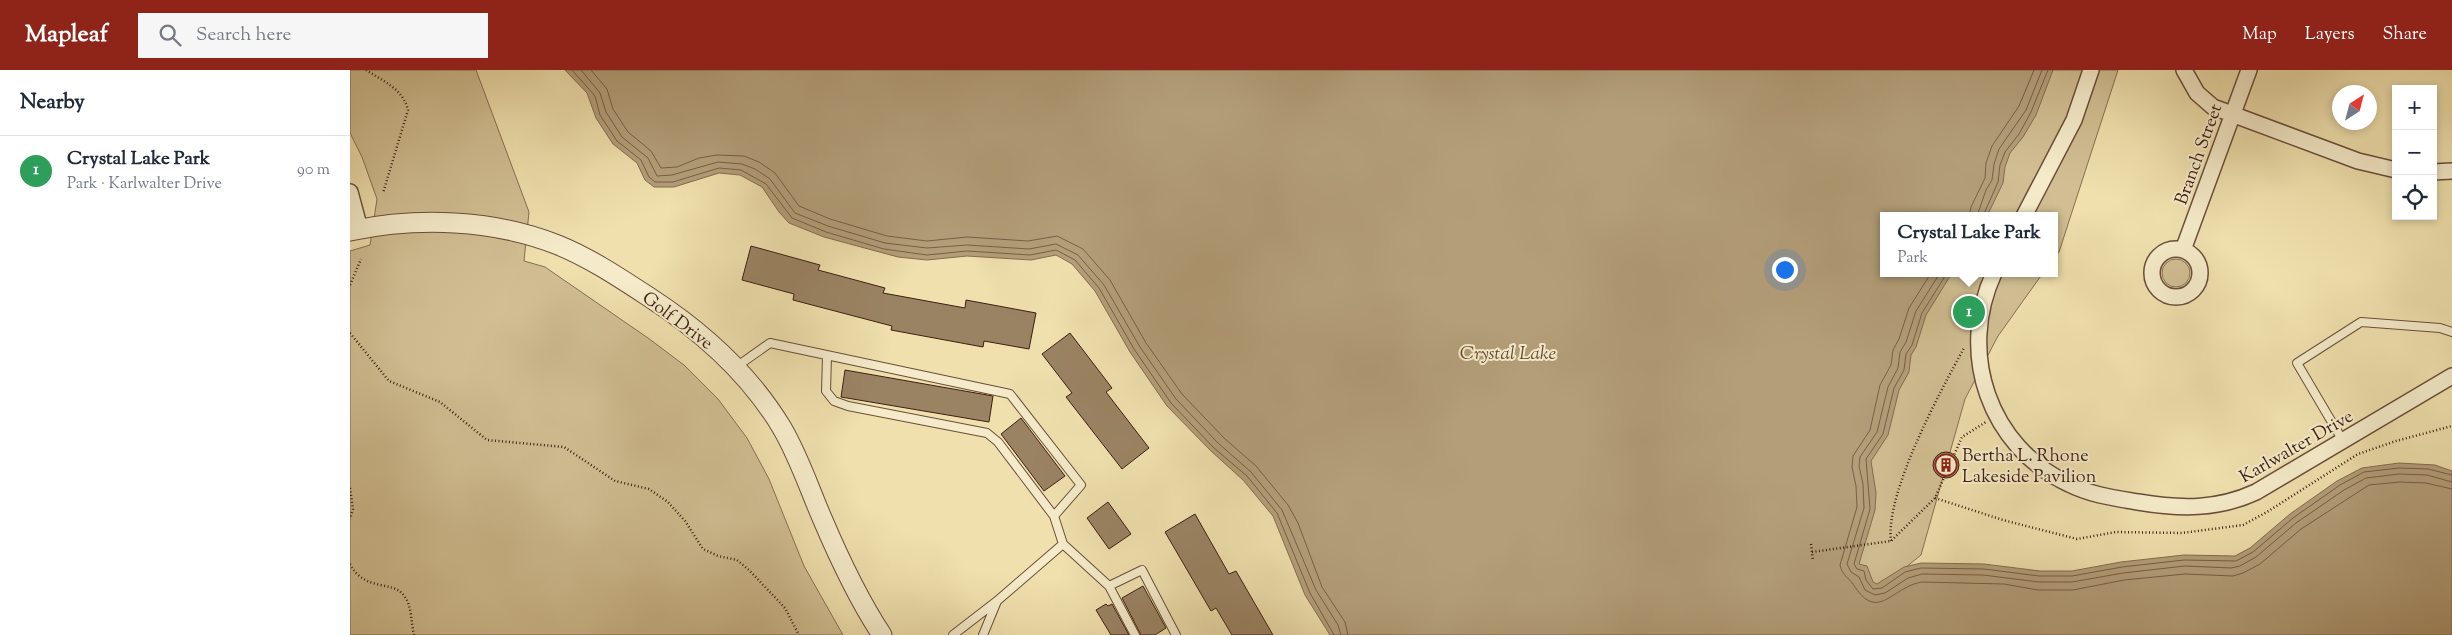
<!DOCTYPE html>
<meta charset="utf-8">
<style>
:root{--surface:#fff;--page:#f6f6f7;--text:#1f2937;--muted:#747a83;--line:#e0e1e3;--accent:#8f2418}
body{margin:0;font-family:"Sorts Mill Goudy",serif;background:var(--page);color:var(--text)}
.controls{position:absolute;right:15px;top:15px;display:grid;overflow:hidden;border-radius:0px;box-shadow:0 2px 8px #0003}
.controls button{width:45px;height:45px;display:grid;place-items:center;padding:0;border:0;border-bottom:1px solid var(--line);background:var(--surface);color:var(--text);font:25px sans-serif}
.compass{position:absolute;left:1982px;top:15px;width:45px;height:45px;border-radius:50%;background:var(--surface);box-shadow:0 2px 8px #0003;rotate:36deg}
.you{position:absolute;left:1434px;top:199px;width:18px;height:18px;margin:-12px;border:4px solid #fff;border-radius:50%;background:#1a73e8;box-shadow:0 0 0 8px #1a73e833}
.badge{display:grid;place-items:center;width:32px;height:32px;border-radius:50%;background:var(--accent);color:#fff;font-size:16px;font-weight:700}
.pin{position:absolute;translate:-50% -50%;border:2px solid #fff;box-shadow:0 1px 5px #0006}
.popup{position:absolute;left:1530px;top:142px;width:178px;height:65px;box-sizing:border-box;display:grid;place-content:center;border-radius:0px;background:var(--surface);filter:drop-shadow(0 1px 4px #0005);font-size:16px;white-space:nowrap;color:var(--muted)}
.popup b{font-size:19px;color:var(--text)}
.popup::after{content:'';position:absolute;left:50%;top:100%;margin-left:-10px;border:10px solid transparent;border-top-color:var(--surface)}
.list{margin:0;padding:0;list-style:none}
h2{display:flex;justify-content:space-between;align-items:center;height:65px;margin:0;padding:0 20px;font-size:21px}
h2 small{font-size:16px;font-weight:400;color:var(--muted)}
.list li{display:grid;grid-template-columns:32px 1fr auto;gap:15px;align-items:center;box-sizing:border-box;height:70px;padding:0 20px;border-top:1px solid var(--line)}
.list b{display:block;font-size:19px;white-space:nowrap}
.list p{margin:0;font-size:16px;white-space:nowrap;color:var(--muted)}
.list em{font-size:16px;font-style:normal;color:var(--muted)}
.icon{flex:none;width:28px;height:28px;fill:none;stroke:currentColor;stroke-width:2;stroke-linecap:round;stroke-linejoin:round}
.map{position:relative;flex:none;width:2102px;height:565px;overflow:hidden}
header{display:flex;align-items:center;gap:30px;box-sizing:border-box;height:70px;padding:0 25px;background:var(--accent);color:#fff}
header strong{font-size:24px}
nav{display:flex;gap:28px;margin-inline-start:auto;font-size:18px}
.search{width:350px;height:45px;background:var(--page);display:flex;align-items:center;gap:12px;box-sizing:border-box;padding:0 18px;border-radius:0px;color:var(--muted);font-size:19px}
main{display:flex}
aside{flex:1;background:var(--surface)}
.map>svg:first-child{display:block}
.green{fill:#d1bf93;stroke:#886e53}
.water{fill:#b39e79;stroke:#846b50}
.lines{fill:none;stroke-linecap:round;stroke-linejoin:round}
.shore{stroke:#785e46;stroke-width:1}
.building{fill:#9a8363;stroke:#3e1e13}
.service-casing{stroke:#6a4e3a;stroke-width:10}
.minor-casing{stroke:#6a4e3a;stroke-width:18}
.tertiary-casing{stroke:#6a4e3a;stroke-width:21}
.path{stroke:#3e1e13;stroke-width:2.5;stroke-dasharray:1 2.5;stroke-linecap:butt}
.service{stroke:#f5ebca;stroke-width:8}
.minor{stroke:#f5ebca;stroke-width:15}
.tertiary{stroke:#f5ebca;stroke-width:19}
.labels{text-anchor:middle;stroke-width:4;stroke-linejoin:round;paint-order:stroke}
.street-label{font-size:18px;fill:#3e1e13;stroke:#f5ebca}
.poi-label{font-size:18px;fill:#3e1e13;stroke:#f5ebca;text-anchor:start}
.water-label{font-size:19px;font-style:italic;fill:#674b37;stroke:#f5ebca}
</style>
<header>
<strong>Mapleaf</strong>
<div class="search"><svg class="icon" aria-label="search" viewBox="0 0 24 24"><circle cx="10" cy="10" r="6"/><path d="M15 15l6 6"/></svg>Search here</div>
<nav><a>Map</a><a>Layers</a><a>Share</a></nav>
</header>
<main>
<aside>
<h2>Nearby<small></small></h2>
<ul class="list">
<li><span class="badge" style="background:#2e9e5b">1</span><div><b>Crystal Lake Park</b><p>Park · Karlwalter Drive</p></div><em>90 m</em></li>
</ul>
</aside>
<div class="map">
<svg width="2102" height="565" viewBox="0 0 2102 565">
<rect width="100%" height="100%" fill="#efe0ad"/>
<filter id="stains"><feTurbulence type="fractalNoise" baseFrequency=".004" numOctaves="4"/><feColorMatrix values="0 0 0 0 .2 0 0 0 0 .09 0 0 0 0 .02 0 0 0 .5 -.17"/></filter>
<radialGradient id="worn" r=".72"><stop offset=".6" stop-color="#630" stop-opacity="0"/><stop offset="1" stop-color="#630" stop-opacity=".3"/></radialGradient>
<path class="green" d="M0 0H126L179 142 174 191 195 197 298 268 334 295 368 329 397 368 419 409 454 496 493 565H0V181L20 175 27 129 12 87 0 63Z
M1676 0H1768L1709 182 1704 188V146H1625Z
M1812 203a14 14 0 1 1 28 0a14 14 0 1 1-28 0Z
M1592 203H1693L1648 266 1615 329 1571 485 1518 528 1498 498 1519 373Z"/>
<path class="water" d="M215 0H1703L1686 45 1673 67 1660 83 1655 97 1653 113 1637 146H1534V203H1602L1576 245 1566 277 1561 285 1559 302 1549 320 1538 365 1521 391 1526 423 1525 440 1509 494 1517 496 1523 512 1527 514 1554 497 1571 493 1634 494 1690 501H1722L1771 492 1834 485 1885 486 1900 478 1940 444 1987 411 2012 398 2049 393 2085 395 2102 401V565H980L955 525 923 446 893 410 861 381 817 336 780 282 745 221 722 194 706 185 681 190 617 186 577 190 548 187 474 167 439 153 429 142 412 117 390 105 369 103 324 117H304L295 110 287 93 263 74 246 48 237 23Z"/>
<g class="lines">
<path class="shore" d="M222 0 245 26 250 45 267 71 291 90 299 107 305 112H323L369 98 391 100 416 114 442 148 476 162 534 179 577 185 617 181 680 185 706 180 725 190 749 218 784 279 821 333 864 378 897 406 927 443 960 523 984 565
M231 0 250 23 256 42 272 67 298 88 307 106 322 105 368 92 392 94 405 99 420 109 445 143 478 156 535 173 577 178 617 175 679 179 706 174 728 185 754 215 790 277 826 329 868 373 901 402 932 440 966 520 988 555 991 565
M241 0 257 19 263 39 278 62 301 81 311 98 327 97 349 88 367 85 394 86 409 92 425 103 449 136 480 149 537 166 577 171 617 167 678 171 707 166 733 179 760 210 796 273 832 324 874 368 906 396 938 435 948 453 972 517 995 552 998 565
M1619 146 1621 137 1635 108 1636 93 1642 76 1669 36 1684 0
M1627 146 1636 120 1642 110 1644 94 1649 79 1676 40 1692 0
M1633 146 1648 112 1650 95 1655 82 1669 64 1681 42 1698 0
M1581 203 1559 238 1549 269 1543 280 1541 295 1530 315 1520 360 1503 386 1502 397 1506 416 1507 437 1490 495C1492 505 1498 507 1503 514 1528 554 1541 517 1572 512L1654 514 1688 520H1723L1774 510 1835 504 1883 506 1893 503 1910 494 1951 459 2019 415 2050 412 2076 413 2102 419
M1590 203 1566 241 1556 272 1550 282 1548 298 1538 317 1527 362 1510 387 1509 396 1513 414 1514 438 1497 494 1501 502 1509 507 1515 520 1525 525 1535 523 1558 508 1572 504 1633 505 1689 512H1722L1773 503 1835 496 1881 498 1890 496 1906 487 1946 453 1994 420 2016 408 2049 404 2077 405 2102 412
M1597 203 1572 243 1562 275 1556 284 1554 300 1544 318 1533 364 1516 389 1520 439 1504 494 1507 499 1514 501 1516 510 1523 519 1532 518 1555 502 1571 498 1634 499 1689 506H1722L1772 497 1834 490 1886 491 1903 482 1943 448 1990 415 2014 402 2049 398 2078 399 2102 405"/>
</g>
<path class="building" d="M401 176 470 195 468 200 535 218 533 223 615 238 616 230 686 243 679 279 634 271 633 277 541 260 542 256 443 230 444 224 392 210Z
M720 263 762 318 756 322 799 378 772 399 716 327 722 323 692 284Z
M495 300 643 326 639 352 491 327Z
M671 348 715 406 694 421 651 364Z
M1583 395a13 13 0 1 1 26 0a13 13 0 1 1-26 0Z
M758 432 781 464 759 479 737 448Z
M845 444 879 504 886 501 923 565H882L866 538 861 541 815 462Z
M793 516 816 558 805 565H791L772 528Z
M756 534 758 536 762 534 779 565H761L746 540Z"/>
<g class="lines">
<g class="service-casing">
<path id="service" d="M477 286 476 321 484 331 498 336 637 363 648 372 704 446
M386 297 420 273 660 324 731 415 704 446 713 474 759 516 792 500 826 565
M1993 371 1947 293 2011 252 2090 258 2102 262
M759 516 785 565
M647 531 713 474
M603 565 647 531 633 565"/>
</g>
<g class="minor-casing">
<path id="minor" d="M1834 0 1847 23 1863 37 2008 91 2046 100
M2083 102 2102 101
M0 122 10 159
M1674 146 1724 50 1741 0
M1802 203a24 24 0 1 1 48 0a24 24 0 1 1-48 0Z
M1833 180 1899 0
M1644 203C1607 283 1639 377 1719 414 1741 425 1764 428 1788 432 1830 439 1867 440 1906 422L2102 306"/>
</g>
<g class="tertiary-casing">
<path id="tertiary" d="M0 161C67 147 143 149 208 175 240 188 270 208 299 227 353 262 399 303 432 358 449 387 459 418 472 448 489 488 508 529 532 565"/>
</g>
<path class="path" d="M16 0C33 11 53 19 58 40L33 123
M0 215 11 189
M0 263 39 311 90 332 137 370 214 377 265 411 299 419 318 432 335 451 353 479 368 486 387 490 399 500 435 538 449 565
M0 418 3 439 0 449
M1585 428 1653 450 1727 469 1766 462 1832 463 1893 455 1917 442 2008 384 2046 371 2102 356
M1541 471C1535 423 1590 322 1614 278
M1461 474 1463 491
M1462 482 1541 471 1585 428 1612 367 1636 352
M0 494C15 523 44 509 55 527 62 537 61 553 64 565"/>
<use href="#service" class="service"/>
<use href="#minor" class="minor"/>
<use href="#tertiary" class="tertiary"/>
</g>
<defs>
<g id="building-ring" transform="scale(1.125)"><circle r="9.5" fill="#f5ebca" stroke="#8f2418" stroke-width="1.5"/><path d="M-4-6H4V6H1V3H-1V6H-4ZM-2.5-4.3h1.7v1.8h-1.7ZM.8-4.3h1.7v1.8H.8ZM-2.5-1h1.7V.8h-1.7ZM.8-1h1.7V.8H.8Z" fill="#8f2418"/></g>
</defs>
<g fill-rule="evenodd">
<use href="#building-ring" x="1596" y="395"/>
</g>
<g class="labels">
<g class="street-label">
<text transform="translate(1848 84) rotate(-70)" y="6">Branch Street</text>
<text transform="translate(328 250) rotate(37)" y="6">Golf Drive</text>
<text transform="translate(1946 376) rotate(-30)" y="6">Karlwalter Drive</text>
</g>
<g class="poi-label">
<text x="1612" y="391">Bertha L. Rhone<tspan x="1612" dy="21">Lakeside Pavilion</tspan></text>
</g>
<g class="water-label">
<text x="1158" y="289">Crystal Lake</text>
</g>
</g>
<rect width="100%" height="100%" filter="url(#stains)"/>
<rect width="100%" height="100%" fill="url(#worn)"/>
</svg>
<div class="controls">
<button>+</button>
<button>−</button>
<button><svg class="icon" aria-label="locate" viewBox="0 0 24 24"><circle cx="12" cy="12" r="6"/><path d="M12 2v4M12 18v4M2 12h4M18 12h4"/></svg></button>
</div>
<svg class="compass" viewBox="-18 -18 36 36"><path d="M0-13l5 13h-10z" fill="#e53935"/><path d="M0 13l5-13h-10z" fill="#747a83"/></svg>
<div class="you"></div>
<div class="pin badge" style="left:1619px;top:242px;background:#2e9e5b">1</div>
<div class="popup"><b>Crystal Lake Park</b>Park</div>
</div>
</main>
